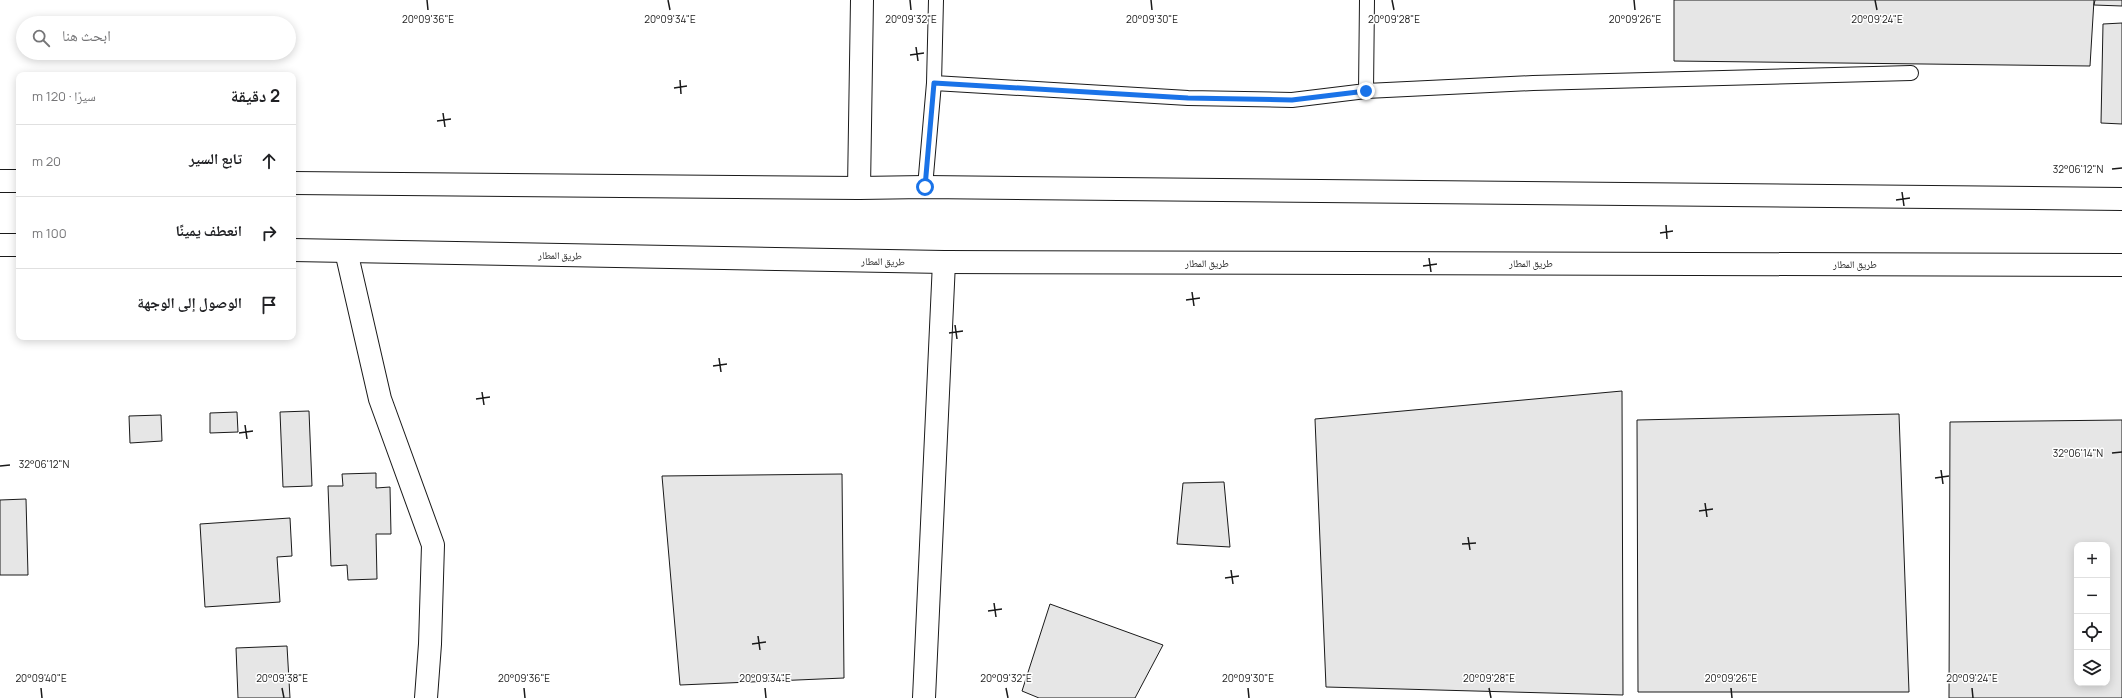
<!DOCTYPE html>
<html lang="ar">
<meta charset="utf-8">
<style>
:root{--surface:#fff;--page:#f2f2f2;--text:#202124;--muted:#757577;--line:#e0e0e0}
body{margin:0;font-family:Manrope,"Noto Naskh Arabic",sans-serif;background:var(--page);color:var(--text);direction:rtl}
.controls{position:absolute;right:12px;bottom:12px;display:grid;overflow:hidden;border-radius:8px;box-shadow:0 2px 10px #0003}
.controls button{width:36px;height:36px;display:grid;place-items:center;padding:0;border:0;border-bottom:1px solid var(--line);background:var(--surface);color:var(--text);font:20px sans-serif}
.stop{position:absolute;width:12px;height:12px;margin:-9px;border:3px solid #1a73e8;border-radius:50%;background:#fff}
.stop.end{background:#1a73e8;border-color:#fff;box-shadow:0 1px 4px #0008}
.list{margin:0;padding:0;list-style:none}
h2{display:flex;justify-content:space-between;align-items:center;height:52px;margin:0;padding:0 16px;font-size:17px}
h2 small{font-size:13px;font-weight:400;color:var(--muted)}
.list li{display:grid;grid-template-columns:26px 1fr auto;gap:12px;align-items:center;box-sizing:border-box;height:72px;padding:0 16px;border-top:1px solid var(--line)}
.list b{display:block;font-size:15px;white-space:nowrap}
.list em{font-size:13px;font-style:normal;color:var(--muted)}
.icon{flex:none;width:22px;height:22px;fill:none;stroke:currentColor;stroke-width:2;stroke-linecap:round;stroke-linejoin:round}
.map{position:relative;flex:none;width:2122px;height:698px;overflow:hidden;direction:ltr}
.search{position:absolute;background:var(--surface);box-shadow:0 2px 10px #0003;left:16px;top:16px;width:280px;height:44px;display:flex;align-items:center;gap:10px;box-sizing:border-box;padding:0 14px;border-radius:22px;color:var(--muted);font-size:15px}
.panel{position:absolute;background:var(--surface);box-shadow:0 2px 10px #0003;left:16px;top:72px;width:280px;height:268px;border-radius:8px;direction:rtl}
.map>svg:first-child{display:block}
.building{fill:#e6e6e6;stroke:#1a1a1a;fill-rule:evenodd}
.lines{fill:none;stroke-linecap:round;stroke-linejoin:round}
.lane-casing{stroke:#1a1a1a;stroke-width:16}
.street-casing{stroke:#1a1a1a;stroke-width:24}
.highway-casing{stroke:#1a1a1a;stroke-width:24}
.lane{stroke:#fff;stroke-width:14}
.street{stroke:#fff;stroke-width:22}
.highway{stroke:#fff;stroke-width:22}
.route{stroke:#1a73e8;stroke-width:5}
.ticks{fill:none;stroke:#1a1a1a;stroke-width:1.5}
.labels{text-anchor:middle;stroke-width:3;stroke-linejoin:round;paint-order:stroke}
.street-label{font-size:10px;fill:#1a1a1a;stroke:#fff}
.ticks-label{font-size:10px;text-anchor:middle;fill:#1a1a1a;stroke:#fff;stroke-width:3;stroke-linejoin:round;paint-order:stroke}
</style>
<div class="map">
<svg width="2122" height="698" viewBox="0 0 2122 698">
<rect width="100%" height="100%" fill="#fff"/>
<path class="building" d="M1674 0H2094L2090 66 1674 61Z
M2095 0H2122V6L2094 5Z
M2122 23V124L2101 123 2103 24Z
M1622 391 1623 695 1326 687 1315 419Z
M309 411 312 486 283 487 280 412Z
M237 412 238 432 210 433V413Z
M1899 414 1909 692H1638L1637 420Z
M161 415 162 441 130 443 129 416Z
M2122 420V698H1949L1950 422ZM2077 545H2107V683H2077Z
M376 473V488L390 487 391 534H376L377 579 348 580 347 565 331 566 328 486H343L342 474Z
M842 474 844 678 680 685 662 476Z
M1224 482 1230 547 1177 544 1183 483Z
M26 499 28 575H0V500Z
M290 518 292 556 277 557 280 602 205 607 200 524Z
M1050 604 1163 645 1135 698H1039L1022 691Z
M287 646 290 698H238L236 648Z"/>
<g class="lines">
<g class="lane-casing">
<path id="lane" d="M934 83 1188 98 1292 100 1366 91 1533 83 1911 73
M1366 91 1367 0
M925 187 934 83 936 0"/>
</g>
<g class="street-casing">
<path id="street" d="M859 188 862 0
M346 251 380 399 433 545 430 644 426 698
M924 698 944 262"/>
</g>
<g class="highway-casing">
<path id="highway" d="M0 181H19
M293 183 859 188 925 187 2122 199
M0 245H19
M293 250 944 262 2122 265"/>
</g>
<use href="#lane" class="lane"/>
<use href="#street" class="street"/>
<use href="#highway" class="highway"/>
</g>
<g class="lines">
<path class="route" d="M925 187 934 83 1188 98 1292 100 1366 91"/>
</g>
<path class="ticks" d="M427 0 428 10M668 0 670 10M910 0 911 10M1151 0 1152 10M1392 0 1394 10M1634 0 1635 10M1875 0 1877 10M916 47 918 61M910 55 924 53M680 80 681 94M674 88 687 86M443 113 445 127M437 121 451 119M2112 169 2122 168M1902 192 1904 206M1896 200 1910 198M1666 225 1667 239M1660 233 1673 231M1429 258 1431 272M1423 266 1437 264M1192 292 1194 306M1186 300 1200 298M955 325 957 339M949 333 963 331M719 358 721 372M713 366 727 364M482 392 484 405M476 399 490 397M245 425 247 439M239 433 253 431M2112 453 2122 452M0 466 10 465M1941 470 1943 484M1935 478 1949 476M1705 503 1707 517M1699 511 1713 509M1468 537 1470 550M1462 544 1476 543M1231 570 1233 584M1225 578 1239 576M994 603 996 617M988 611 1002 609M758 636 760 650M752 644 766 642M41 688 42 698M282 688 284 698M524 688 525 698M765 688 766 698M1006 688 1008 698M1248 688 1249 698M1489 688 1491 698M1731 688 1732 698M1972 688 1973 698"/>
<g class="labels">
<g class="street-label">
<text transform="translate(560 255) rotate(1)" y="4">طريق المطار</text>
<text transform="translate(883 261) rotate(1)" y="4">طريق المطار</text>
<text x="1207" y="267">طريق المطار</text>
<text x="1531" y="267">طريق المطار</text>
<text x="1855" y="268">طريق المطار</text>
</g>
</g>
<g class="ticks-label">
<text x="428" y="23">20°09'36"E</text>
<text x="670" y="23">20°09'34"E</text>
<text x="911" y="23">20°09'32"E</text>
<text x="1152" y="23">20°09'30"E</text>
<text x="1394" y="23">20°09'28"E</text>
<text x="1635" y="23">20°09'26"E</text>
<text x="1877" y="23">20°09'24"E</text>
<text x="2078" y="173">32°06'12"N</text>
<text x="2078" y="457">32°06'14"N</text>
<text x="44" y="468">32°06'12"N</text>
<text x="41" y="682">20°09'40"E</text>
<text x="282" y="682">20°09'38"E</text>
<text x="524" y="682">20°09'36"E</text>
<text x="765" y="682">20°09'34"E</text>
<text x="1006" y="682">20°09'32"E</text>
<text x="1248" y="682">20°09'30"E</text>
<text x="1489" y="682">20°09'28"E</text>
<text x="1731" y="682">20°09'26"E</text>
<text x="1972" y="682">20°09'24"E</text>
</g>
</svg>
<div class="controls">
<button>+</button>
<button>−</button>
<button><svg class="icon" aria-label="locate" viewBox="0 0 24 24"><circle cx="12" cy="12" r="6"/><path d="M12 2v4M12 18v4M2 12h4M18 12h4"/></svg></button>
<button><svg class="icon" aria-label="layers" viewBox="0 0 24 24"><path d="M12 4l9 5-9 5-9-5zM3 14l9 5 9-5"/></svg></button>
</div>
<div class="stop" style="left:925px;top:187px"></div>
<div class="stop end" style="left:1366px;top:91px"></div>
<div class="search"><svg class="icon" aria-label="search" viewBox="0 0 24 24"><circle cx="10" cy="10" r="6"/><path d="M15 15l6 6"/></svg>ابحث هنا</div>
<section class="panel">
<h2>2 دقيقة<small>سيرًا · 120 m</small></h2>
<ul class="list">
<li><svg class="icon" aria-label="ahead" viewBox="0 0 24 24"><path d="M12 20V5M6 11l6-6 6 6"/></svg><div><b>تابع السير</b></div><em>20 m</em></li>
<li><svg class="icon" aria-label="right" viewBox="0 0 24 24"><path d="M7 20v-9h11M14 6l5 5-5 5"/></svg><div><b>انعطف يمينًا</b></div><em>100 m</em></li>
<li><svg class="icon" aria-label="arrive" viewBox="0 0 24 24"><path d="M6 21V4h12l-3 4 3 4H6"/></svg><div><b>الوصول إلى الوجهة</b></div></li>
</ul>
</section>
</div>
